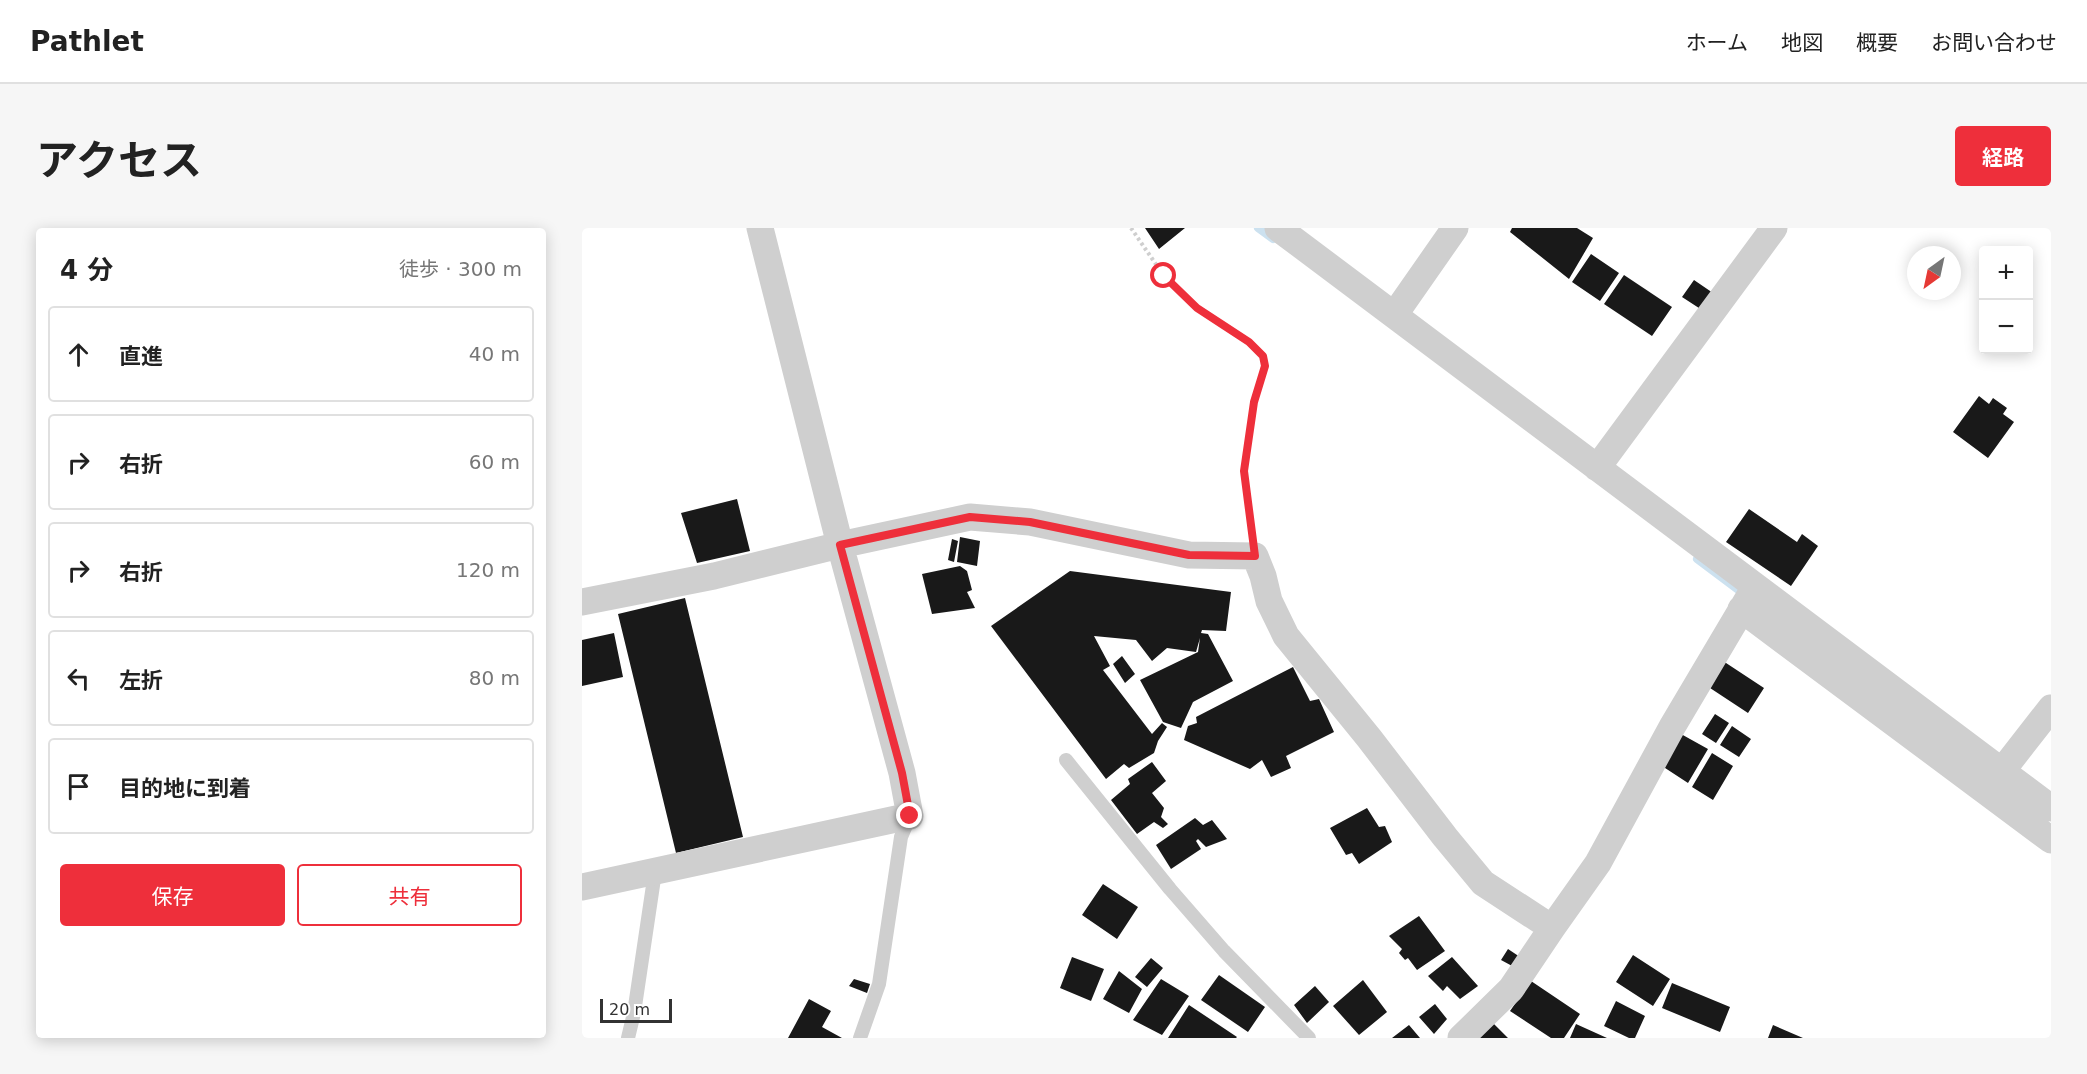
<!DOCTYPE html>
<html lang="ja">
<meta charset="utf-8">
<style>
:root{--surface:#fff;--page:#f6f6f6;--text:#222;--muted:#767676;--line:#e0e0e0;--accent:#ee2f3b}
body{margin:0;font-family:"DejaVu Sans","Noto Sans JP",sans-serif;background:var(--page);color:var(--text)}
.controls{position:absolute;right:18px;top:18px;display:grid;overflow:hidden;border-radius:6px;box-shadow:0 3px 15px #0003}
.controls button{width:54px;height:54px;display:grid;place-items:center;padding:0;border:0;border-bottom:2px solid var(--line);background:var(--surface);color:var(--text);font:30px sans-serif}
.compass{position:absolute;left:1325px;top:18px;width:54px;height:54px;border-radius:50%;background:var(--surface);box-shadow:0 3px 15px #0003;rotate:213deg}
.scale{position:absolute;left:18px;bottom:15px;width:72px;box-sizing:border-box;padding-left:6px;border:3px solid #323232;border-top:0;font-size:16px;line-height:21px;white-space:nowrap;color:#323232;-webkit-text-stroke:4px #fff;paint-order:stroke}
.stop{position:absolute;width:18px;height:18px;margin:-14px;border:4px solid #ee2f3b;border-radius:50%;background:#fff}
.stop.end{background:#ee2f3b;border-color:#fff;box-shadow:0 2px 6px #0008}
.list{margin:0;padding:0;list-style:none}
h2{display:flex;justify-content:space-between;align-items:center;height:78px;margin:0;padding:0 24px;font-size:26px}
h2 small{font-size:20px;font-weight:400;color:var(--muted)}
.list li{display:grid;grid-template-columns:39px 1fr auto;gap:18px;align-items:center;box-sizing:border-box;height:96px;margin:0 12px 12px;padding:0 12px;border:2px solid var(--line);border-radius:6px}
.list b{display:block;font-size:22px;white-space:nowrap}
.list em{font-size:20px;font-style:normal;color:var(--muted)}
.actions{display:flex;gap:12px;padding:18px 24px}
.actions a{flex:1;padding:14px 0;border:2px solid var(--accent);border-radius:6px;text-align:center;font-size:21px;color:var(--accent)}
.actions .main{background:var(--accent);color:#fff}
.icon{flex:none;width:33px;height:33px;fill:none;stroke:currentColor;stroke-width:2;stroke-linecap:round;stroke-linejoin:round}
.map{position:relative;flex:none;width:1469px;height:810px;overflow:hidden;border-radius:6px}
header{display:flex;align-items:center;gap:36px;box-sizing:border-box;height:84px;padding:0 30px;background:var(--surface);border-bottom:2px solid var(--line)}
header strong{font-size:28px}
nav{display:flex;gap:33px;margin-inline-start:auto;font-size:21px}
.intro{display:flex;align-items:center;justify-content:space-between;box-sizing:border-box;height:144px;padding:0 36px}
h1{margin:0;font-size:42px}
.button{padding:15px 27px;border-radius:6px;background:var(--accent);color:#fff;font-size:21px;font-weight:700}
main{display:flex;gap:36px;padding:0 36px}
aside{flex:1;background:var(--surface);border-radius:6px;box-shadow:0 3px 15px #0003}
.map>svg:first-child{display:block}
.lines{fill:none;stroke-linecap:round;stroke-linejoin:round}
.stream{stroke:#cce1ef;stroke-width:8}
.building{fill:#191919}
.path{stroke:#cfcfcf;stroke-width:4;stroke-dasharray:3 3;stroke-linecap:butt}
.lane{stroke:#cfcfcf;stroke-width:14}
.street{stroke:#cfcfcf;stroke-width:27}
.route{stroke:#ee2f3b;stroke-width:8}
</style>
<header>
<strong>Pathlet</strong>
<nav><a>ホーム</a><a>地図</a><a>概要</a><a>お問い合わせ</a></nav>
</header>
<div class="intro"><h1>アクセス</h1><a class="button">経路</a></div>
<main>
<aside>
<h2>4 分<small>徒歩 · 300 m</small></h2>
<ul class="list">
<li><svg class="icon" aria-label="ahead" viewBox="0 0 24 24"><path d="M12 20V5M6 11l6-6 6 6"/></svg><div><b>直進</b></div><em>40 m</em></li>
<li><svg class="icon" aria-label="right" viewBox="0 0 24 24"><path d="M7 20v-9h11M14 6l5 5-5 5"/></svg><div><b>右折</b></div><em>60 m</em></li>
<li><svg class="icon" aria-label="right" viewBox="0 0 24 24"><path d="M7 20v-9h11M14 6l5 5-5 5"/></svg><div><b>右折</b></div><em>120 m</em></li>
<li><svg class="icon" aria-label="left" viewBox="0 0 24 24"><path d="M17 20v-9H6M10 6l-5 5 5 5"/></svg><div><b>左折</b></div><em>80 m</em></li>
<li><svg class="icon" aria-label="arrive" viewBox="0 0 24 24"><path d="M6 21V4h12l-3 4 3 4H6"/></svg><div><b>目的地に到着</b></div></li>
</ul>
<div class="actions"><a class="main">保存</a><a>共有</a></div>
</aside>
<div class="map">
<svg width="1469" height="810" viewBox="0 0 1469 810">
<rect width="100%" height="100%" fill="#fff"/>
<g class="lines">
<path class="stream" d="M676 0 691 11
M1115 331 1163 367"/>
</g>
<path class="building" d="M563 0H603L577 21Z
M930 0H995L1011 10 987 51 928 4Z
M1009 26 1037 45 1018 73 990 54Z
M1042 47 1090 79 1070 108 1022 76Z
M1112 52 1131 65 1120 82 1100 69Z
M1397 168 1407 176 1411 170 1425 180 1421 186 1432 194 1406 230 1371 204Z
M155 271 168 323 115 335 99 285Z
M1167 281 1215 314 1220 306 1236 318 1209 358 1144 314Z
M378 309 398 313 395 338 375 334Z
M370 311 376 313 372 334 366 332Z
M378 338 385 343 390 362 385 364 393 380 350 386 340 346Z
M488 343 649 364 644 403 620 402 619 405 626 406 651 453 611 474 599 500 581 494 558 452 616 424 618 410 614 424 585 420 570 433 554 412 512 408 528 438 521 442 570 506 580 495 585 499 576 513 572 525 547 540 542 536 524 551 409 398Z
M103 370 161 609 94 625 36 386Z
M32 405 41 449 0 458V412Z
M540 428 553 446 543 455 531 436Z
M1141 433 1182 460 1166 485 1125 458Z
M711 439 728 473 737 471 752 504 704 528 709 540 689 549 680 532 668 541 602 512 606 498 615 495 614 489Z
M1133 486 1147 495 1134 515 1120 506Z
M1150 498 1169 511 1157 529 1138 517Z
M1099 506 1126 521 1106 555 1080 538Z
M1130 525 1151 538 1131 572 1110 559Z
M570 534 584 553 570 565 582 580 579 589 586 596 581 600 572 594 555 606 529 572 548 556 546 551Z
M785 580 797 599 803 598 810 614 777 636 770 625 764 627 748 600Z
M613 590 621 597 630 592 645 611 624 619 616 611 614 613 619 621 589 641 574 617Z
M521 656 556 679 535 711 500 687Z
M837 688 863 723 835 742 826 730 823 732 817 725 820 721 807 708Z
M926 721 938 729 932 739 919 732Z
M1051 727 1088 751 1071 778 1034 754Z
M490 729 522 741 509 773 478 760Z
M870 729 896 758 878 771 865 758 861 763 846 748Z
M569 730 581 740 565 759 553 749Z
M537 743 560 761 547 785 521 771Z
M637 747 683 779 666 804 619 772Z
M272 751 288 756 285 765 267 758Z
M579 751 607 768 580 807 551 792Z
M781 752 805 784 777 807 751 778Z
M949 753 998 786 982 810H969L928 783Z
M1090 755 1148 779 1138 804 1080 780Z
M733 758 747 774 725 795 712 777Z
M227 771 249 783 240 799 260 810H206Z
M1034 773 1063 788 1053 810H1047L1022 798Z
M853 776 865 791 852 806 837 789Z
M607 777 655 809 654 810H586Z
M911 795 926 810H895Z
M994 796 1025 810H988Z
M827 797 838 810H810Z
M1191 797 1221 810H1186Z"/>
<g class="lines">
<path class="path" d="M549 0 582 48 615 80 667 114 681 128 683 138 672 174 662 243 670 303"/>
<path class="lane" d="M484 532 588 661 642 723 727 810
M46 810 52 785 73 644
M278 810 297 756 319 609 328 588"/>
<path class="street" d="M696 0 1469 580
M813 86 873 0
M1015 240 1192 0
M0 374 132 348 258 317 388 289 448 294 607 327 673 328 681 348 687 373 704 408 787 510 863 609 901 655 970 700
M1159 381 1469 612
M1409 557 1469 480
M0 659 328 588 320 545 258 317 178 0
M879 810 929 761 970 700 1016 635 1090 499 1173 359"/>
</g>
<g class="lines">
<path class="route" d="M328 588 320 545 258 317 388 289 448 294 607 327 673 328 662 243 672 174 683 138 681 128 667 114 615 80 582 48"/>
</g>
</svg>
<div class="controls">
<button>+</button>
<button>−</button>
</div>
<svg class="compass" viewBox="-18 -18 36 36"><path d="M0-13l5 13h-10z" fill="#e53935"/><path d="M0 13l5-13h-10z" fill="#767676"/></svg>
<div class="scale">20 m</div>
<div class="stop" style="left:582px;top:48px"></div>
<div class="stop end" style="left:328px;top:588px"></div>
</div>
</main>
